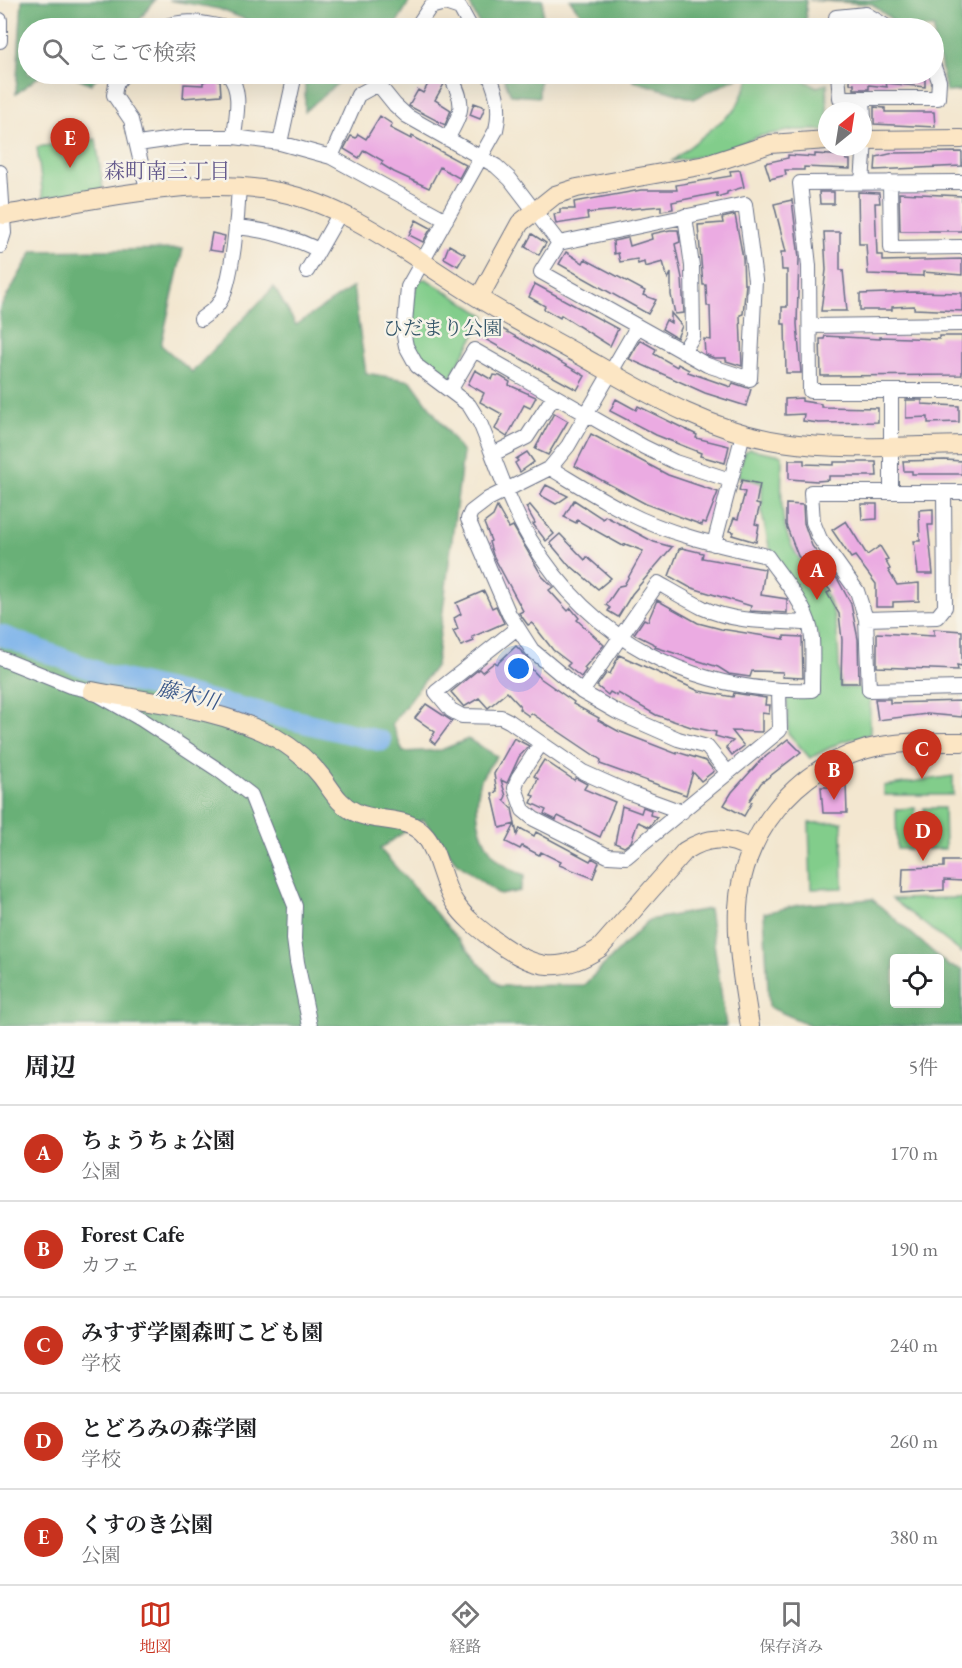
<!DOCTYPE html>
<html lang="ja">
<meta charset="utf-8">
<style>
:root{--surface:#fff;--page:#f2f2f2;--text:#202124;--muted:#757577;--line:#e0e0e0;--accent:#c8321e}
body{margin:0;font-family:"EB Garamond","Noto Serif JP",serif;background:var(--page);color:var(--text)}
.controls{position:absolute;right:18px;bottom:18px;display:grid;overflow:hidden;border-radius:6px;box-shadow:0 6px 24px #0002}
.controls button{width:54px;height:54px;display:grid;place-items:center;padding:0;border:0;border-bottom:2px solid var(--line);background:var(--surface);color:var(--text);font:30px sans-serif}
.compass{position:absolute;left:818px;top:102px;width:54px;height:54px;border-radius:50%;background:var(--surface);box-shadow:0 6px 24px #0002;rotate:30deg}
.you{position:absolute;left:519px;top:669px;width:21px;height:21px;margin:-15px;border:4px solid #fff;border-radius:50%;background:#1a73e8;box-shadow:0 0 0 9px #1a73e833}
.badge{display:grid;place-items:center;width:39px;height:39px;border-radius:50%;background:var(--accent);color:#fff;font-size:20px;font-weight:700}
.pin{position:absolute;translate:-50% -50px;filter:drop-shadow(0 2px 3px #0008)}
.pin::after{content:'';position:absolute;top:32px;width:21px;height:18px;background:inherit;clip-path:polygon(0 0,100% 0,50% 100%)}
.list{margin:0;padding:0;list-style:none}
h2{display:flex;justify-content:space-between;align-items:center;height:78px;margin:0;padding:0 24px;font-size:26px}
h2 small{font-size:20px;font-weight:400;color:var(--muted)}
.list li{display:grid;grid-template-columns:39px 1fr auto;gap:18px;align-items:center;box-sizing:border-box;height:96px;padding:0 24px;border-top:2px solid var(--line)}
.list b{display:block;font-size:22px;white-space:nowrap}
.list p{margin:0;font-size:20px;white-space:nowrap;color:var(--muted)}
.list em{font-size:20px;font-style:normal;color:var(--muted)}
.icon{flex:none;width:33px;height:33px;fill:none;stroke:currentColor;stroke-width:2;stroke-linecap:round;stroke-linejoin:round}
.map{position:relative;flex:none;width:962px;height:1026px;overflow:hidden}
.search{position:absolute;background:var(--surface);box-shadow:0 6px 24px #0002;left:18px;right:18px;top:18px;height:66px;display:flex;align-items:center;gap:15px;box-sizing:border-box;padding:0 21px;border-radius:33px;color:var(--muted);font-size:22px}
.sheet{height:558px;background:var(--surface)}
nav{display:flex;justify-content:space-around;align-items:center;box-sizing:border-box;height:84px;border-top:2px solid var(--line);background:var(--surface);font-size:16px;color:var(--muted)}
nav a{display:grid;justify-items:center;gap:3px}
nav .on{color:var(--accent)}
.map>svg:first-child{display:block}
.green{fill:#82cd8b;stroke:#4e7e74;stroke-width:1.5}
.forest{fill:#69b077;stroke:#42706a;stroke-width:1.5;fill-rule:evenodd}
.lines{fill:none;stroke-linecap:round;stroke-linejoin:round}
.river{stroke:#7cb2ea;stroke-width:21}
.building{fill:#ebabe2}
.street-casing{stroke:#676f86;stroke-width:16}
.secondary-casing{stroke:#676f86;stroke-width:20}
.street{stroke:#fff;stroke-width:14}
.secondary{stroke:#fce6c4;stroke-width:18}
.labels{text-anchor:middle;stroke-width:5;stroke-linejoin:round;paint-order:stroke}
.park-label{font-size:20px;fill:#355669;stroke:#f7f3e8}
.neighbourhood-label{font-size:21px;fill:#645a8c;stroke:#f7f3e8}
.water-label{font-size:21px;font-style:italic;fill:#385688;stroke:#f7f3e8}
</style>
<div class="map">
<svg width="962" height="1026" viewBox="0 0 962 1026">
<rect width="100%" height="100%" fill="#f7f3e8"/>
<filter id="ink" filterUnits="userSpaceOnUse"><feTurbulence type="fractalNoise" baseFrequency=".0167" numOctaves="2"/><feDisplacementMap in="SourceGraphic" scale="12" xChannelSelector="R" yChannelSelector="G"/><feConvolveMatrix kernelMatrix="1 2 1 2 8 2 1 2 1" color-interpolation-filters="sRGB"/></filter>
<filter id="wash" filterUnits="userSpaceOnUse"><feTurbulence type="fractalNoise" baseFrequency=".008" numOctaves="4" result="noise"/><feDisplacementMap in="SourceGraphic" scale="24" xChannelSelector="R" yChannelSelector="G"/><feGaussianBlur stdDeviation="1.35" result="paint"/><feColorMatrix in="noise" values="0 0 0 0 0 0 0 0 0 0 0 0 0 0 0 0 0 1.4 0 .05"/><feComposite in="paint" operator="in"/></filter>
<g filter="url(#wash)">
<rect width="100%" height="100%" fill="#f3e7d0"/>
<path class="green" d="M752 74H791L817 87 827 84V130H794L760 136 714 154 672 161 735 110Z
M96 139 103 189 43 198 37 147Z
M426 279 486 316 450 378 442 379C415 358 410 347 412 313 413 300 413 291 419 280Z
M750 449 782 455C782 488 777 526 797 555 809 572 825 588 832 609 840 634 838 661 840 687L862 688 863 693 870 694V734L841 742 810 758 788 733 787 700 792 695 819 694 818 636 769 546 762 514V483L738 476 744 453Z
M953 776V795H884V786Z
M915 808 916 849H897L896 809Z
M924 808H944L945 849H925Z
M842 822 843 888 811 889 809 823Z
M962 898V953L892 899Z"/>
<path class="forest" d="M22 0H155L133 28H28V74H42L16 94Z
M169 0H410L394 28H267L219 9Z
M468 0H543L542 28H481Z
M570 0H806V28H592Z
M809 0H962V91L946 92 940 60 934 54V28H902L872 4Z
M69 74H100L91 84Z
M305 74H349L305 111Z
M502 74H540L539 97 511 95Z
M628 74H745L694 99 634 81Z
M183 249 161 345 192 372 274 287 296 325 353 287 366 373 411 381 463 453 436 665 392 724 403 752 441 750 468 739 497 756C492 763 484 772 481 780 470 820 484 863 525 875L520 891 500 895 457 863 423 819 380 849 499 986 584 985 649 920 709 909 726 1026H0V308L33 251Z
M872 899 949 966 962 969V1026H812L769 1007 764 913 799 905ZM894 958H940V1004H894Z"/>
<g class="lines">
<path class="river" d="M0 635 109 676 381 741"/>
</g>
<g id="blocks">
<path class="building" d="M850 74 925 75V87L886 83 887 87 869 85V89H854V84H850Z
M432 77 444 84 435 100 451 110 445 125 409 106 418 90 423 93Z
M208 80H220L221 95 183 98 184 84 203 85V82Z
M474 103 485 107 480 119 470 115Z
M874 107 885 108V112H934L935 127 874 124Z
M380 116 392 124 390 128 411 139 412 136 466 165 459 178 440 167 429 188 394 172 381 164 383 161 364 150 359 158 344 149 351 136 356 138 358 134 366 139Z
M962 152V166L875 170 876 157 894 153Z
M815 154 845 156 846 160H850V169L804 167V170H785L786 175 770 179 765 163 788 158V155L815 157Z
M740 170 744 187 727 192V194L717 197V193L672 202 673 209 661 211V206L587 213 588 219 556 224 554 214 560 213V209H575L574 202 641 190H677L676 185 731 176 730 171Z
M819 192H834V204H820Z
M858 192 879 193 880 203H875L877 255H883V261L962 259V275L923 272V276L868 274 866 244H859Z
M899 193 962 196V231H900Z
M792 200 799 258 797 324 801 373H786L785 324H782V307H787V270H782L781 252H786L774 204Z
M735 215 743 258 744 284H746L743 314 740 315 742 366 726 361V358H714L705 354 704 339 711 340 710 306H707L706 285H703L698 225 723 223 722 218Z
M416 220 431 228 423 242 409 235Z
M670 230H678L680 242 675 244 682 278 684 313 675 314 671 295V273L668 279 663 262 645 267 644 262 638 264 637 259 620 262 618 253 614 254 613 241 628 238 630 246 652 239 651 234Z
M824 232H840V270H843L847 311H821L826 270Z
M212 233 225 236 222 252 209 250Z
M532 234 546 243 539 255 525 247Z
M449 245 465 254 458 266 444 258Z
M566 252 583 263 585 259 645 291 643 295 656 300 648 314 559 264Z
M535 284 618 329 610 346 561 315 560 318 544 309 545 306 529 297Z
M914 292 962 293V311L914 309V306L892 307V310H860V294Z
M671 313 682 326 677 338 662 329 666 320 671 323Z
M490 322 585 376 577 390 483 338Z
M825 336 880 339V337L939 339V336H962V375L821 376 820 339H824Z
M640 340 656 349 654 354 677 367 678 364 689 370 688 372 731 387 733 383 751 389 746 406 705 393 629 359Z
M475 370 492 380 494 375 500 376 510 382 509 385 536 397 530 408 524 405 507 437 495 429 502 414 480 402 484 393 468 384Z
M802 398V401L821 404V407L878 408V422L819 423 803 421 804 414 785 415V399Z
M616 399 636 410 638 406 697 435 696 438 729 446 725 463 700 456 701 453 656 435 610 411Z
M906 400H922V404L959 406V422L928 423V417L906 418Z
M554 413 568 421 548 455 535 449Z
M591 434 668 475 718 492 706 523 703 522 702 525 646 504 575 466Z
M527 452 534 462 520 472 515 463 518 461 516 459Z
M789 460H804V464L834 465V462H876L877 476H829V480L817 481 789 479Z
M945 460 962 461V474H912V471H904L903 461Z
M742 480 760 484 756 504 760 505 755 524 759 525 756 542 732 535 734 532 729 531 734 518 738 519 745 492 739 490Z
M546 485 568 496 556 504 540 495Z
M574 500 603 519 605 516 654 542 672 547 632 594 618 617 608 611 610 608 606 605 619 586 624 585 643 551 625 544 623 546 577 520 576 523 564 517Z
M786 504 803 505 804 523 812 546 838 580 851 604 858 639 859 683H841L842 640 839 614 827 593 831 591 798 556 786 525Z
M861 504H877V519L862 520Z
M530 505 554 534 546 541 533 524 535 523 526 507Z
M497 507 509 528 513 526 542 576 553 587 549 590 568 611 571 608 579 618 577 620 604 645 584 668 586 670 581 677 567 666 570 663 553 650 532 623 528 625 519 613 523 611 493 555 489 542 491 541 484 523 493 516Z
M933 509V525H928L933 574H918L914 541H920L919 510Z
M846 521 867 555 880 546 888 559 885 560 890 569 888 570 897 585 919 583V601L893 602V607H876V584L855 556 851 558 832 530Z
M560 534 585 560 587 557 611 578 598 589 572 567 571 568 550 543Z
M682 548 703 553 702 558 765 569 761 595 787 599V613L750 611 751 606 689 587 669 576 679 549Z
M484 591 492 608 496 606 504 623 472 637 474 641 461 646 453 631 458 629 454 618 461 614 456 603Z
M657 600 698 623 721 629 784 639V636L802 637 803 678 782 677 783 672 752 671 750 677 729 674 718 667 655 647 656 645 634 634 644 619 648 621Z
M934 629 962 631V666L957 665 958 670 877 667V633L934 636Z
M516 646 529 659 525 662 540 678 574 702 573 704 599 718 598 720 618 731 677 754V752L706 761 714 771 701 781 693 772 686 795 600 764 601 760 531 713 529 716 519 709 520 706 507 692 488 708 479 698 464 707 451 692 479 669 482 672 495 662 497 664Z
M619 655 699 691 733 697 734 693 766 698 765 705H770L769 714 762 713V732L732 731 744 746 732 755 726 747 733 741 715 736 716 732 691 727 656 715 618 693 617 696 610 692 608 695 597 686 607 672 610 674Z
M875 699H890V703L962 701V717L927 714 878 720Z
M426 704 452 721 435 744 430 740 435 732 415 718Z
M514 738 529 746 519 757 507 783 501 780 506 796 504 800 512 808 515 824 500 828 492 793 497 792 494 774Z
M788 739 801 752 761 783 749 801 752 802 744 816 724 805 732 792 760 761Z
M544 760 574 780 576 778 587 784 584 789 615 802 600 837 558 816 556 820 544 814 546 810 531 803 534 796 531 795 538 779 534 776Z
M829 784H846L847 813H823L821 787H829Z
M622 806 641 813 643 807 651 810 650 815 657 817 649 827 638 822 631 842 624 847 615 843Z
M515 824 517 835 520 828 534 836 536 832 590 861 592 858 599 862 593 878 559 865 561 862 541 852 539 855 522 846 520 849 506 842Z
M944 861H962V881L944 880V890L902 893 903 868 944 867Z"/>
</g>
</g>
<g filter="url(#ink)">
<use href="#blocks" fill-opacity="0" stroke="#676f86" stroke-width="1.5"/>
<g class="lines">
<g class="street-casing">
<path id="street" d="M0 20V41
M162 28C183 18 204 23 226 28
M416 28 430 7 445 3 460 8 471 28
M836 28V17L866 14 889 28
M124 74 116 84 114 95 131 120 148 193
M228 74C243 91 236 116 234 137
M489 74C497 93 501 109 496 130L408 287 404 336 406 346 417 366 469 405 480 423C496 461 509 504 530 539 592 642 694 694 812 690 812 673 813 655 812 638 809 607 784 581 767 556 719 545 670 535 626 512 600 499 575 483 550 468
M838 74 840 98H938L939 81 934 67
M378 84 395 105 407 116 496 166 510 179 559 243
M447 139C463 111 466 103 449 74
M280 143 295 74
M138 144 186 137H234L280 143 331 157 446 220
M331 157 358 95 378 84 387 74
M0 172 4 233 0 246
M890 182 891 248 962 247
M962 182 800 183 809 266 810 391H962
M862 183 865 140 863 98
M745 204 755 280 750 379 707 365 541 272 559 243Z
M237 227C267 230 292 237 319 250L340 213
M307 271 319 250
M201 319C207 314 215 310 219 303 233 284 238 211 239 186
M810 326 962 324
M637 327 568 446 550 468 488 499 471 512 468 519 509 614 532 650 582 692 617 712 678 739 707 747 728 773
M683 352 693 336 692 266 685 216
M451 389 474 350 644 447 675 462 730 480
M891 391V492
M493 454 527 437 554 396
M962 492H811L813 522 820 539 857 591 866 619 869 690 962 688
M714 544 743 434
M866 619 937 617 945 607 944 493
M517 628 436 692 451 710 462 716 501 717 509 721 583 772 630 793 682 812
M0 658 70 686 92 691 141 719 220 771 251 795 295 906 294 939 297 962 310 1026
M582 692 658 583C672 591 687 600 703 608 735 623 773 621 808 623
M540 745 518 778 515 788 523 810 534 819 608 856 626 857 780 730 779 691"/>
</g>
<g class="secondary-casing">
<path id="secondary" d="M863 140 962 139
M4 215C90 201 194 174 279 192 353 207 414 259 477 297 512 319 549 338 585 358 648 394 709 431 782 442 841 451 903 446 962 445
M479 298 520 223 555 195 577 188 706 165 770 144 827 140
M92 691C154 703 220 708 276 738 293 748 309 761 321 776 332 790 338 804 355 812 377 824 408 814 426 837 440 855 441 883 455 903 464 917 477 927 490 937 529 967 557 977 600 948L685 851C708 836 727 836 751 849
M750 1026C744 988 736 947 738 908 742 834 795 769 867 749 897 741 931 742 962 742"/>
</g>
<use href="#street" class="street"/>
<use href="#secondary" class="secondary"/>
</g>
</g>
<g class="labels">
<g class="park-label">
<text x="443" y="335">ひだまり公園</text>
</g>
<g class="neighbourhood-label">
<text x="167" y="178">森町南三丁目</text>
</g>
<g class="water-label">
<text transform="translate(188 695) rotate(14)" y="7">藤木川</text>
</g>
</g>
</svg>
<div class="controls">
<button><svg class="icon" aria-label="locate" viewBox="0 0 24 24"><circle cx="12" cy="12" r="6"/><path d="M12 2v4M12 18v4M2 12h4M18 12h4"/></svg></button>
</div>
<svg class="compass" viewBox="-18 -18 36 36"><path d="M0-13l5 13h-10z" fill="#e53935"/><path d="M0 13l5-13h-10z" fill="#757577"/></svg>
<div class="you"></div>
<div class="pin badge" style="left:817px;top:600px">A</div>
<div class="pin badge" style="left:834px;top:800px">B</div>
<div class="pin badge" style="left:922px;top:779px">C</div>
<div class="pin badge" style="left:923px;top:861px">D</div>
<div class="pin badge" style="left:70px;top:168px">E</div>
<div class="search"><svg class="icon" aria-label="search" viewBox="0 0 24 24"><circle cx="10" cy="10" r="6"/><path d="M15 15l6 6"/></svg>ここで検索</div>
</div>
<section class="sheet">
<h2>周辺<small>5件</small></h2>
<ul class="list">
<li><span class="badge">A</span><div><b>ちょうちょ公園</b><p>公園</p></div><em>170 m</em></li>
<li><span class="badge">B</span><div><b>Forest Cafe</b><p>カフェ</p></div><em>190 m</em></li>
<li><span class="badge">C</span><div><b>みすず学園森町こども園</b><p>学校</p></div><em>240 m</em></li>
<li><span class="badge">D</span><div><b>とどろみの森学園</b><p>学校</p></div><em>260 m</em></li>
<li><span class="badge">E</span><div><b>くすのき公園</b><p>公園</p></div><em>380 m</em></li>
</ul>
</section>
<nav>
<a class="on"><svg class="icon" aria-label="map" viewBox="0 0 24 24"><path d="M3 6l6-2 6 2 6-2v14l-6 2-6-2-6 2zM9 4v14M15 6v14"/></svg>地図</a>
<a><svg class="icon" aria-label="directions" viewBox="0 0 24 24"><path d="M12 3l9 9-9 9-9-9zM9 14v-3h6M13 9l2 2-2 2"/></svg>経路</a>
<a><svg class="icon" aria-label="saved" viewBox="0 0 24 24"><path d="M7 4h10v16l-5-4-5 4z"/></svg>保存済み</a>
</nav>
